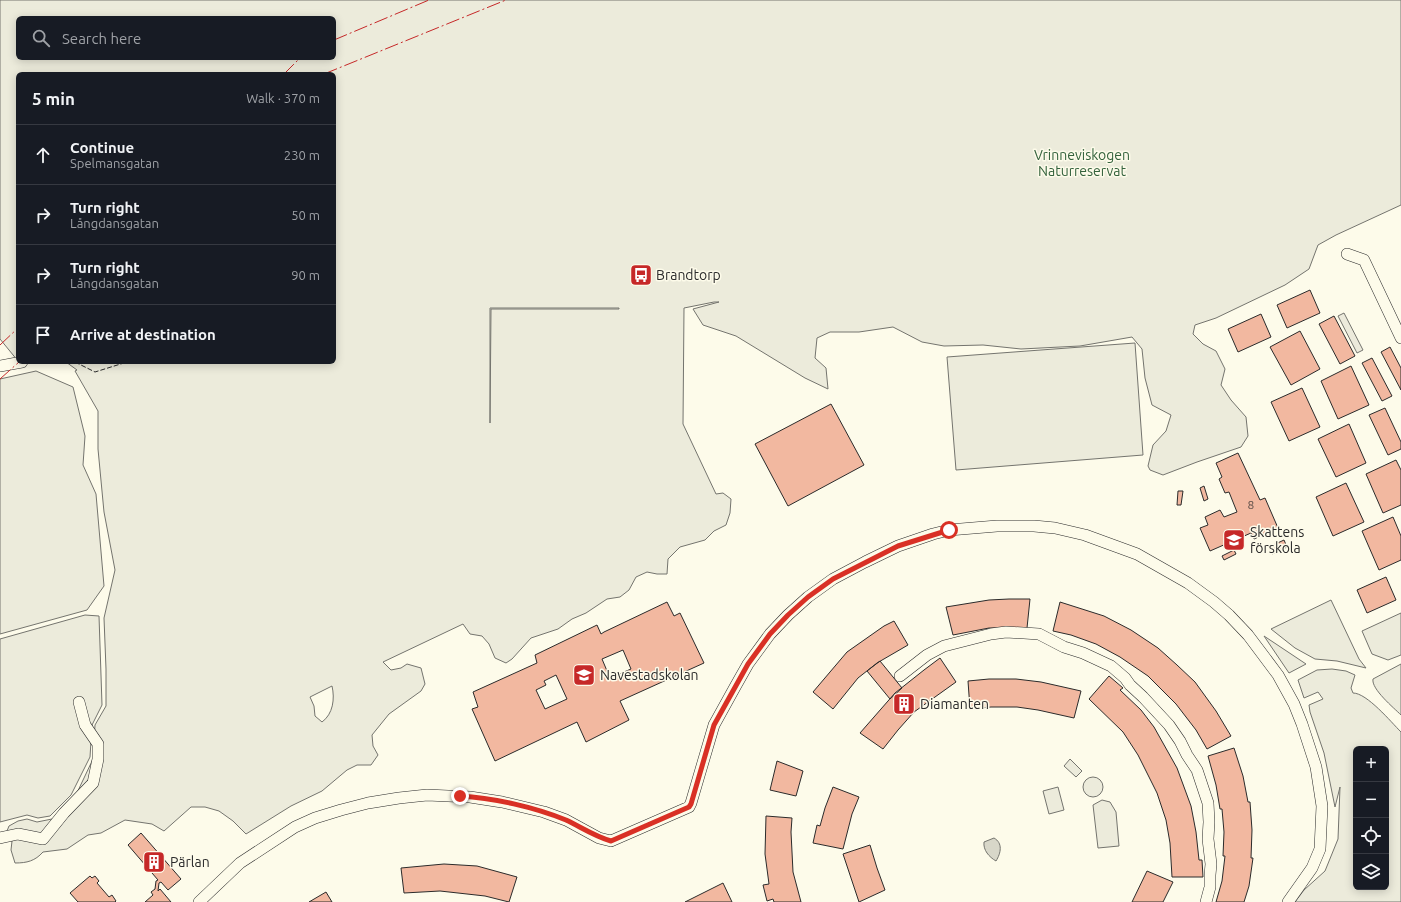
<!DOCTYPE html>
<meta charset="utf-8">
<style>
:root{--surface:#171b24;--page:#20242c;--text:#f1f3f6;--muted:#9ea1a6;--line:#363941}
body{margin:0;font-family:Ubuntu,sans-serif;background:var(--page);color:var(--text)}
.controls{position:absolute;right:12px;bottom:12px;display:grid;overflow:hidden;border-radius:6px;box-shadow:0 2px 10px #0003}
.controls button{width:36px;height:36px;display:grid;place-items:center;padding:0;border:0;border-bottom:1px solid var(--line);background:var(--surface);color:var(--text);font:20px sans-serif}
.stop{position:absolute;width:12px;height:12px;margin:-9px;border:3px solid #d93025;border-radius:50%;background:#fff}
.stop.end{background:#d93025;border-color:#fff;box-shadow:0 1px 4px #0008}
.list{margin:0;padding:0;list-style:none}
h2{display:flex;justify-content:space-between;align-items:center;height:52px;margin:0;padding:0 16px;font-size:17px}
h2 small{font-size:13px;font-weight:400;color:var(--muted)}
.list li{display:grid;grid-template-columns:26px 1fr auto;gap:12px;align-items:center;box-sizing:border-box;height:60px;padding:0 16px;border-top:1px solid var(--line)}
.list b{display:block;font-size:15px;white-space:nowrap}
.list p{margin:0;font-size:13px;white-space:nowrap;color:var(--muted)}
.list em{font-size:13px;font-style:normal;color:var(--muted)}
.icon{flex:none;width:22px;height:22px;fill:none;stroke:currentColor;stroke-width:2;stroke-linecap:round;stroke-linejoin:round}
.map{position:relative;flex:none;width:1401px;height:902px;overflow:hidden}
.search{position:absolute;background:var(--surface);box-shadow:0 2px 10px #0003;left:16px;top:16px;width:320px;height:44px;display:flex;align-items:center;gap:10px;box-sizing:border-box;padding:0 14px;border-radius:6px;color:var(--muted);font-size:15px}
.panel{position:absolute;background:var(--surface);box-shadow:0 2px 10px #0003;left:16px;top:72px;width:320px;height:292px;border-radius:6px}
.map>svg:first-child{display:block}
.green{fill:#ecebdb;stroke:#74746e;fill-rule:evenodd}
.parking{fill:#eceadb;stroke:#74746e}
.water{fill:#d8d7c9;stroke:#74746e}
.building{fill:#f2b8a0;stroke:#2b2b2b;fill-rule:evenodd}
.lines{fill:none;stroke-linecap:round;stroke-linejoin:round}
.street-casing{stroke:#2b2b2b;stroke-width:12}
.street{stroke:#fdfbea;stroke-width:11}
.fence{stroke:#2b2b2b;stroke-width:1;stroke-dasharray:5 2;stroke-linecap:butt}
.power{stroke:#c62828;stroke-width:1;stroke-dasharray:14 3 2 3;stroke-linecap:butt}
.route{stroke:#d93025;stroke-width:5}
.labels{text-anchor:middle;stroke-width:3;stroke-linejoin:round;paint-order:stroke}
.number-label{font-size:12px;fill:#5d4e48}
.park-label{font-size:14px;fill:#34623c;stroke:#fdfbea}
.poi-label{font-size:14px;fill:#2b2b2b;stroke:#fdfbea;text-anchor:start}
</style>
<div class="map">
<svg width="1401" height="902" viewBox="0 0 1401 902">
<rect width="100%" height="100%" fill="#fdfbea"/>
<path class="green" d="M0 0H1401V205L1336 235 1318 245 1309 269 1285 285 1216 318 1195 325 1193 334 1203 344 1216 351 1225 369 1221 385 1231 400 1246 417 1248 436 1241 447 1197 462 1163 475 1150 470 1148 466 1153 445 1166 431 1171 415 1152 405 1145 378 1142 349 1132 337 1080 346 1021 349 983 345 944 346 922 342 893 327 859 332H830L817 338 815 358 826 368 828 389 805 378 736 336 703 325 693 309 719 302H714L684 308 683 424 716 494 723 493 731 499 730 513 726 525 714 531 705 540 680 547 668 559 667 574H657L647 572 636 577 629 590 620 597 607 599 586 613 572 619 558 629 531 638 512 659 506 663 495 658 489 644 482 636 470 634 463 624 383 662 391 670 401 668 407 664 421 668 425 684 421 691 389 714 372 735 373 746 378 755 371 765H357L347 770 322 791 291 806 246 834 233 821 219 811 205 807H191L164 831 152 824 125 820 101 833 88 835 67 849 43 852C35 861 27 863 15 863L11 850 12 841 7 831 9 826 18 821 27 819 37 822 52 819 75 797 93 759 95 725 106 706V669L104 618 115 570 104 512 98 449V411L75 371 77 370 66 362H334V74H18V361L0 339ZM18 18H334V58H18ZM490 308H619V309H491L490 423ZM332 686C335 699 333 714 322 722L315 716 314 706 310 697Z
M1135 343 1143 455 956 470 947 357Z
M36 371 73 387 85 436 83 465 96 494 104 586 87 610 0 634V379Z
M1331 600 1359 659 1366 668 1337 661 1315 659 1295 648 1271 629Z
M1401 613V655L1388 660 1372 654 1362 631Z
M85 615 99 616 102 705 92 725 90 757 71 795 50 816 38 818 27 815 0 822V639Z
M1264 636 1306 664 1289 673Z
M1401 664V715C1394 708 1371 689 1373 679Z
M1332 669 1346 671 1355 675 1351 688 1353 693C1367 693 1391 722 1401 732V902H1295L1304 890 1325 871 1338 839 1340 787 1335 807 1324 753 1310 712 1309 705 1323 699 1318 692 1304 698 1298 680 1317 670ZM1356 749H1386V887H1356Z
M1070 759 1082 771 1076 777 1064 766Z
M1083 787a10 10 0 1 1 20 0a10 10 0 1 1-20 0Z
M1058 787 1064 810 1049 814 1043 791Z
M1102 800 1110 802 1116 812 1119 846 1098 848 1093 805Z"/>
<path class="parking" d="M1344 313 1363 350 1357 353 1338 316Z"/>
<path class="water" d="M994 838C1003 843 1001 853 996 861 989 857 983 850 984 842Z"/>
<path class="building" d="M1310 290 1320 313 1287 328 1277 305Z
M1261 314 1271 337 1238 352 1228 329Z
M1334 316 1355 356 1340 364 1319 324Z
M1300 331 1320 369 1291 385 1270 347Z
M1390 347 1401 368V390L1381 352Z
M1372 358 1392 396 1382 401 1362 363Z
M1351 366 1369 405 1338 419 1321 381Z
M1302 388 1320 427 1289 441 1271 402Z
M831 404 864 465 788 506 755 444Z
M1385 408 1401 442V449L1388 455 1369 415Z
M1349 424 1366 463 1336 477 1318 439Z
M1238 453 1260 500 1265 498 1278 528 1254 539 1251 533 1210 551 1200 528 1208 525 1205 517 1220 510 1224 517 1237 512 1229 492 1225 493 1219 479 1222 477 1216 463Z
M1396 460 1401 470V505L1383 513 1366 474Z
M1346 483 1364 522 1333 536 1316 497Z
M1204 486 1208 499 1204 501 1200 488Z
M1178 491H1183L1181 505H1177Z
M1393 517 1401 536V560L1379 570 1362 531Z
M1284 540 1287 547 1272 554 1269 547Z
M1234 550 1236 554 1224 560 1222 556Z
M1386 577 1396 600 1367 613 1357 590Z
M1009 599H1030L1027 628H989L953 635 946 607 989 600Z
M667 602 674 616 680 613 704 663 620 701 629 720 586 742 577 722 495 761 472 709 478 707 473 692 537 663 535 655 597 625 601 634 604 632ZM623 650 631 669 610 678 602 659ZM556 675 567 699 545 709 536 690 546 685 544 681Z
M1060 602 1104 616 1131 630 1158 648 1177 665 1195 682 1216 711 1231 736 1207 749 1196 730 1176 704 1148 676 1120 657 1096 644 1071 635 1053 631Z
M894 621 908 645 877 663 858 678 833 709 813 692 847 652 884 626Z
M940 658 956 682 914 712 898 730 883 749 860 733 895 693 924 670Z
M880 661 902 688 890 699 867 671Z
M1109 676 1123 688 1120 690 1141 710 1154 727 1177 768 1191 806 1196 832 1199 860H1202L1203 877H1172L1170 843 1166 820 1157 793 1138 755 1123 732 1089 699Z
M989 679H1016L1041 682 1081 691 1074 718 1038 710 1017 707H991L970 709 968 681Z
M1234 748 1243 776 1248 802H1250L1252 830 1251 858H1253L1249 886 1244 902H1216L1222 881 1225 856H1223L1224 832 1222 809H1220L1216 785 1208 756Z
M777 761 803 771 796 796 770 790Z
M833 787 859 797 852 814 843 849 813 843 817 825 820 826 825 808Z
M766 816 792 818 791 832 793 872 801 902H774L773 899 767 901 763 885 769 884 765 854Z
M141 833 181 879 168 890 161 882 159 883 158 891 160 889 171 902H145L153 895 151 892 155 889 156 881 158 880 128 845Z
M870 845 877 868 885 890 859 902 843 854Z
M444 864 477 866 517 877 509 902 485 896 440 891 404 893 401 868Z
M1147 871 1173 882 1163 902H1132Z
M90 876 92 878 95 876 99 881 97 883 109 897 112 895 116 901 115 902H78L70 893Z
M723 883 732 902H685Z
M326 892 332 902H309Z"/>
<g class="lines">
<g class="street-casing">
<path id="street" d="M1347 254 1364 260 1401 338
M0 366 22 362
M900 676 927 655 944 646 991 634 1006 632 1039 634 1064 647 1083 653 1111 666 1125 678 1130 685 1143 697 1169 725 1180 741 1187 755 1197 770 1208 803 1209 822 1208 839 1211 864 1210 875V887L1206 902
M0 838 18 834 43 839 64 813 93 783 98 759V744L85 725 79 702
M199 902 240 863 295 827 315 818 341 810 368 803 399 798 427 795 470 797 502 802 544 812 566 820 599 838 611 841 689 807 691 803 714 725 735 687 748 664 770 634 788 615 808 597 833 579 865 562 898 546 933 534 949 530 997 526H1034L1055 528 1085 535 1137 554 1188 583 1214 602 1229 615 1248 635 1278 675 1294 704 1302 724 1316 767 1322 806 1320 849 1312 868 1288 902"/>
</g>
<use href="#street" class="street"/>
<path class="fence" d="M75 362 95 372 127 362"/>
<path class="power" d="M334 40 429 0
M284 74 300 58
M324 74 506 0
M0 345 18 328
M0 379 19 362"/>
</g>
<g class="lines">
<path class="route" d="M460 796C494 798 534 807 566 820 581 827 594 836 611 841L689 807 691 804 714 725 748 664 770 634 788 615 808 597 833 579 898 546 949 530"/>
</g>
<defs>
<g id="bus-square" transform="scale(1.15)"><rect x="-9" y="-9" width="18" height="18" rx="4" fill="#c62828" stroke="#fdfbea"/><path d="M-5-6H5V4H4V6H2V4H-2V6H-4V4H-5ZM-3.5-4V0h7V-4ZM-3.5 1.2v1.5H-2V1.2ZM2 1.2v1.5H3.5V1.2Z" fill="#fff"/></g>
<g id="school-square" transform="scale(1.15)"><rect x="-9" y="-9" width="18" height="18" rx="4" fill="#c62828" stroke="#fdfbea"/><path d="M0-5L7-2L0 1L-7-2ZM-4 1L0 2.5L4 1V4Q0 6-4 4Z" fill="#fff"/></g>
<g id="building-square" transform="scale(1.15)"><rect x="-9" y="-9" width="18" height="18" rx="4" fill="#c62828" stroke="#fdfbea"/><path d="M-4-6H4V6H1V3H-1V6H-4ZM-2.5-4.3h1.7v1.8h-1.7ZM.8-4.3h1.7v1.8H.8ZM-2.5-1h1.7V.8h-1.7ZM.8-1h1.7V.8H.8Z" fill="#fff"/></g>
</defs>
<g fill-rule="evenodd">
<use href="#bus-square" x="641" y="275"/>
<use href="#school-square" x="1234" y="540"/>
<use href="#school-square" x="584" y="675"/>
<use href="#building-square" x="904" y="704"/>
<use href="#building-square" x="154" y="862"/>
</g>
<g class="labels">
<g class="number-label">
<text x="1251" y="509">8</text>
</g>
<g class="park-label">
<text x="1082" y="160">Vrinneviskogen<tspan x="1082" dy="16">Naturreservat</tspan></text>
</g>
<g class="poi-label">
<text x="656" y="280">Brandtorp</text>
<text x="1250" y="537">Skattens<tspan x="1250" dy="16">förskola</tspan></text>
<text x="600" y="680">Navestadskolan</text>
<text x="920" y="709">Diamanten</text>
<text x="170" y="867">Pärlan</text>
</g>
</g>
</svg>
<div class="controls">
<button>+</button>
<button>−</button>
<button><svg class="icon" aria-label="locate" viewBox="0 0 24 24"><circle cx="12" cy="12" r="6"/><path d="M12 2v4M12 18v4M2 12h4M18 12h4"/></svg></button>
<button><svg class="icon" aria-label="layers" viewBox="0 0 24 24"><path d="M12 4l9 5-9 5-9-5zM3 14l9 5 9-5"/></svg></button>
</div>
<div class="stop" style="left:949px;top:530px"></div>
<div class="stop end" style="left:460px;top:796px"></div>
<div class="search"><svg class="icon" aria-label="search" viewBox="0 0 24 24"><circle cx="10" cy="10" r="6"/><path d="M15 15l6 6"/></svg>Search here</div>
<section class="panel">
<h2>5 min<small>Walk · 370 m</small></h2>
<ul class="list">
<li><svg class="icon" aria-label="ahead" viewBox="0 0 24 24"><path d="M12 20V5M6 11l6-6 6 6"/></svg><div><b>Continue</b><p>Spelmansgatan</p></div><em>230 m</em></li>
<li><svg class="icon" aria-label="right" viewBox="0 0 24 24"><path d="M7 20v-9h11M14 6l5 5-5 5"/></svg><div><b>Turn right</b><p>Långdansgatan</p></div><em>50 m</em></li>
<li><svg class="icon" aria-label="right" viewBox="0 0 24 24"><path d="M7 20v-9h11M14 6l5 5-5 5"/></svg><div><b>Turn right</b><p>Långdansgatan</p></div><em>90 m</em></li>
<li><svg class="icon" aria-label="arrive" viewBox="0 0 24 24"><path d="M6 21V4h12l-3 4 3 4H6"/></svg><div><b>Arrive at destination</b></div></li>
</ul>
</section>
</div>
